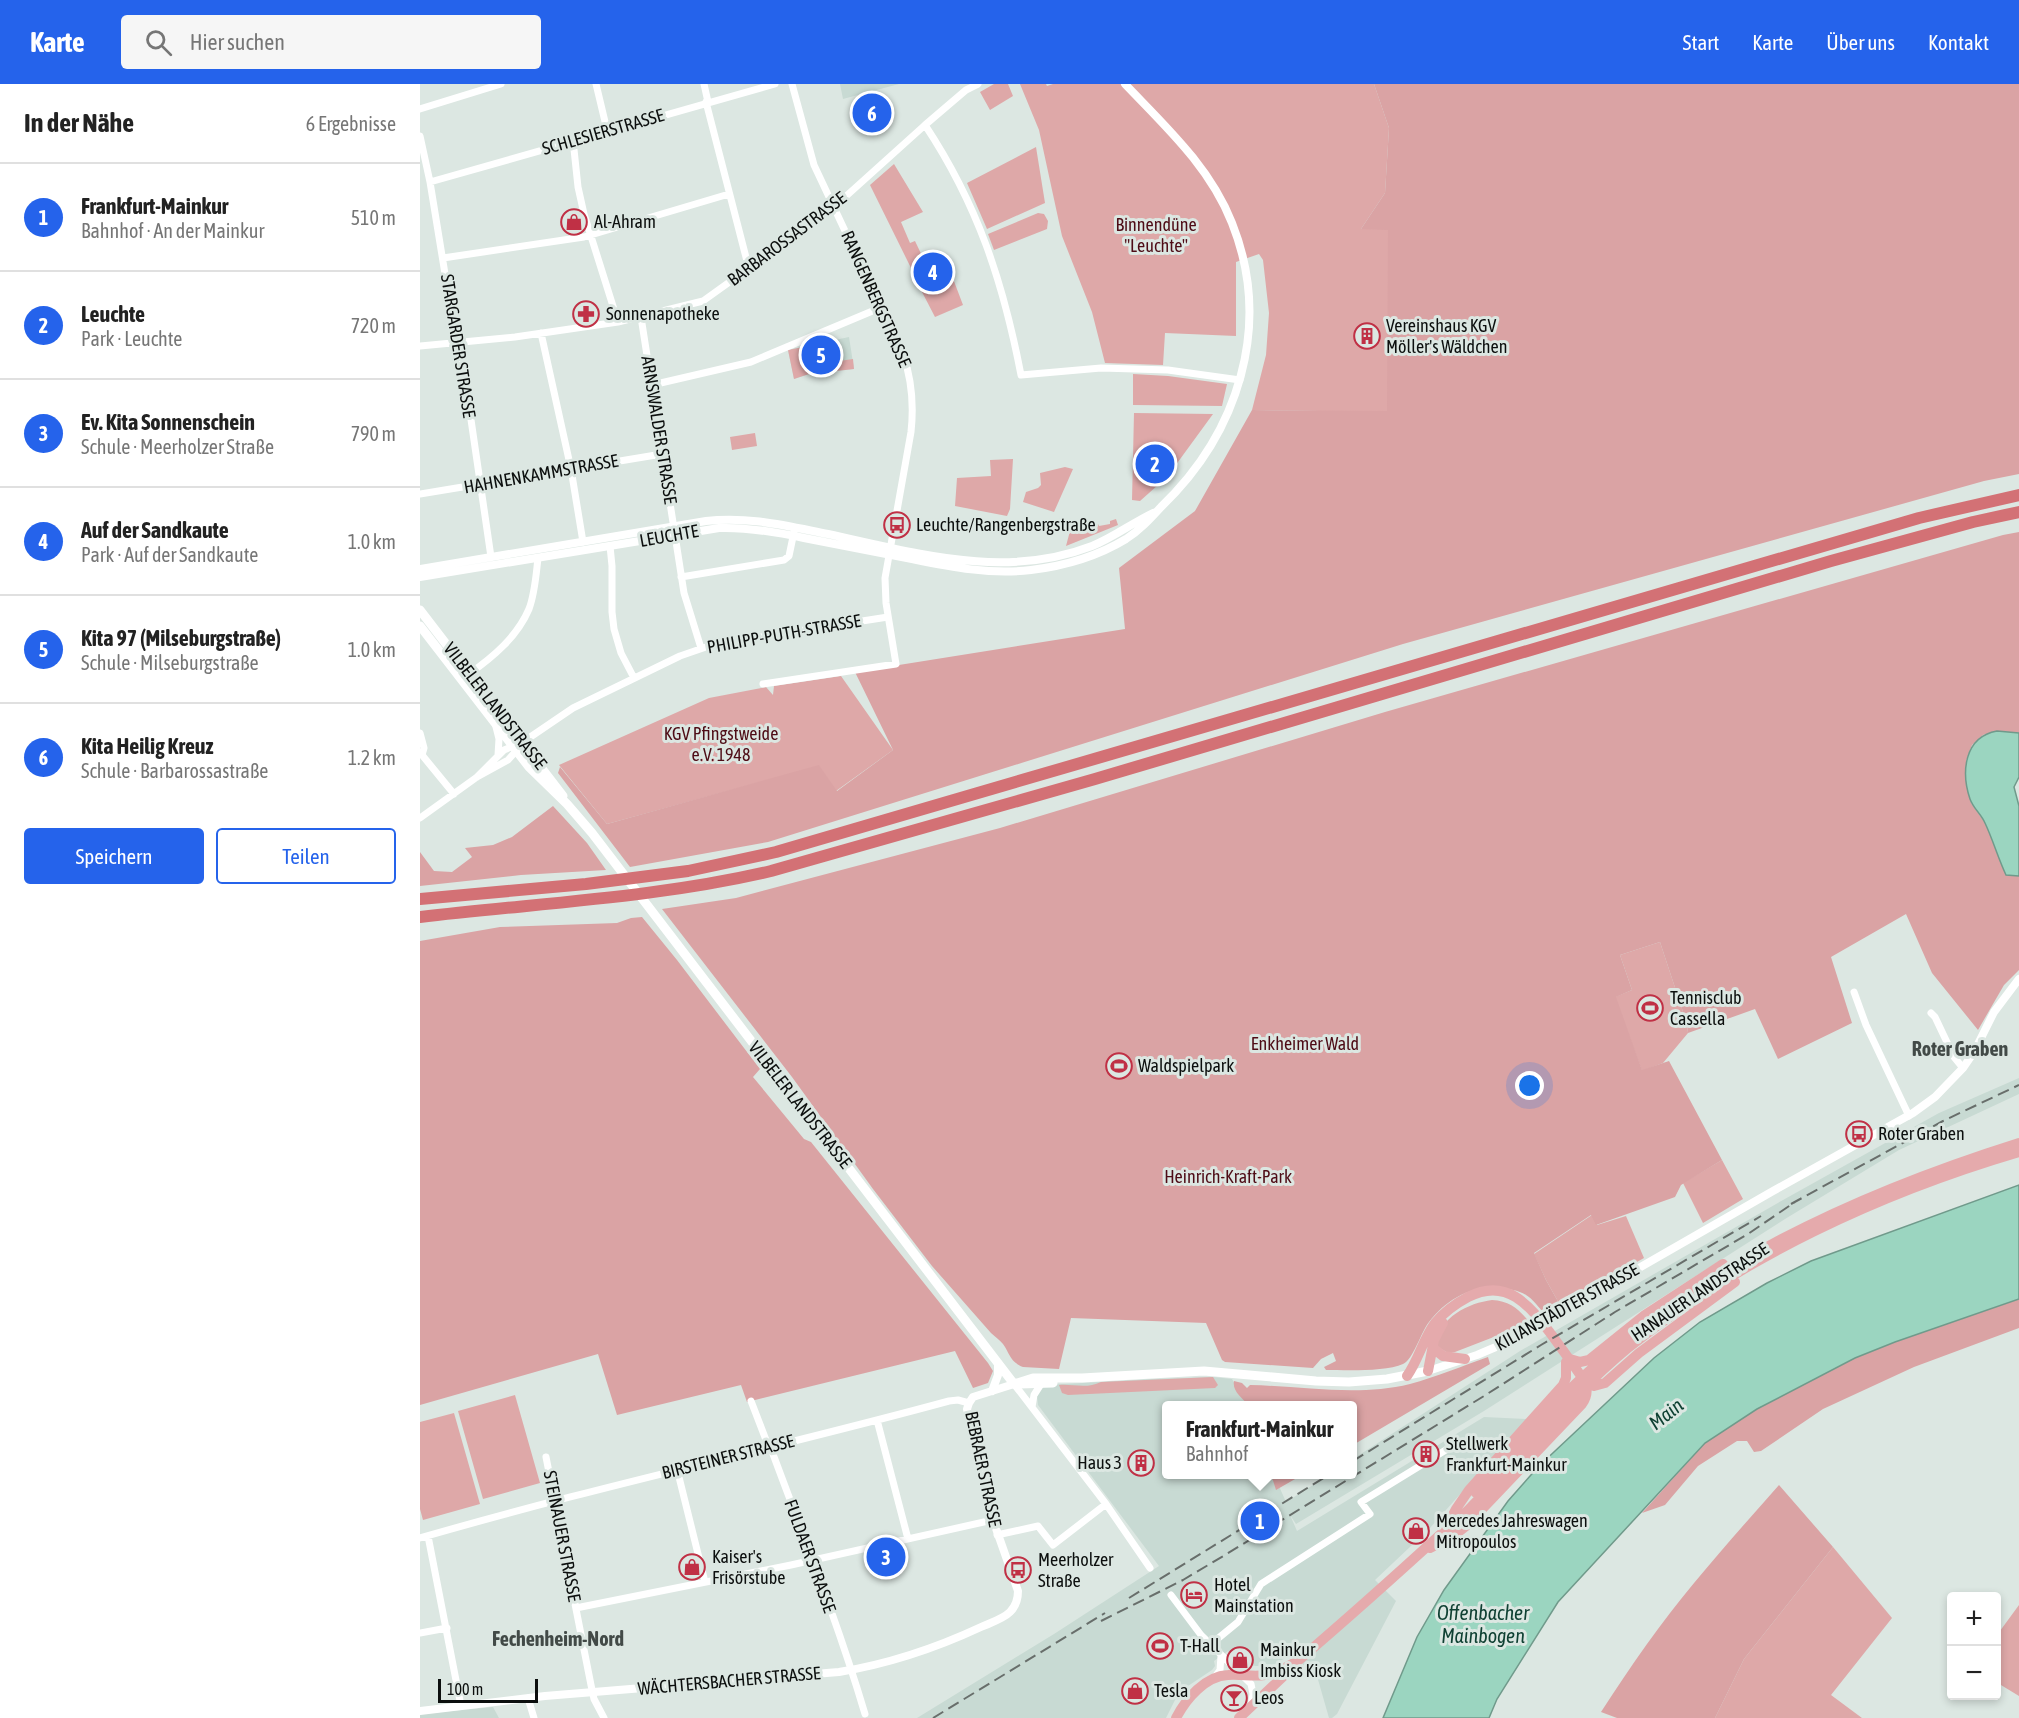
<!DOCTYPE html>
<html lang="de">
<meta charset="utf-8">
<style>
:root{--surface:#fff;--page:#f6f6f6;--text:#222;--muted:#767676;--line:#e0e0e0;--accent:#2563eb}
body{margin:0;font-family:"Asap Condensed",sans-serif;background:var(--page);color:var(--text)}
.controls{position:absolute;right:18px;bottom:18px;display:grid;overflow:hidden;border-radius:6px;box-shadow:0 3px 9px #0003}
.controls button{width:54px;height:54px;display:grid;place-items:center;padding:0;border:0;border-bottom:2px solid var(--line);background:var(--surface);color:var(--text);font:30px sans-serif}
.scale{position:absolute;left:18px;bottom:15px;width:100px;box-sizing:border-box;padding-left:6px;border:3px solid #0c0f0e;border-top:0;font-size:16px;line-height:21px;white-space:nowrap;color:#0c0f0e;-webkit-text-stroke:4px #dce7e2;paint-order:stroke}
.you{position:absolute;left:1110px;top:1002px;width:21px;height:21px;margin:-15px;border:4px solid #fff;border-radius:50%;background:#1a73e8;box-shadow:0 0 0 9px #1a73e833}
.badge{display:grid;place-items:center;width:39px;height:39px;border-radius:50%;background:var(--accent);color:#fff;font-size:20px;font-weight:700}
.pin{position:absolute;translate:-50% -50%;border:3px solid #fff;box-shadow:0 2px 6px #0006}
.popup{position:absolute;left:742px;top:1317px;width:195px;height:78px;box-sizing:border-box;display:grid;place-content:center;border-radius:6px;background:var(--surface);filter:drop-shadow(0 2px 4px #0005);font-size:20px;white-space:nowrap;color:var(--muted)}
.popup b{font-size:22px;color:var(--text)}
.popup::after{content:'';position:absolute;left:50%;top:100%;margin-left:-12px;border:12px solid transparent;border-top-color:var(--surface)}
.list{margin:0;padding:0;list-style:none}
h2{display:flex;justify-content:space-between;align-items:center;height:78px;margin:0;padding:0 24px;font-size:26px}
h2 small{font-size:20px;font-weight:400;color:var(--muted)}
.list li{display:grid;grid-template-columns:39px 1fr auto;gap:18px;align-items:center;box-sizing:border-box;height:108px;padding:0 24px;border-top:2px solid var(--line)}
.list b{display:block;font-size:22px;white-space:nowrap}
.list p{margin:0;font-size:20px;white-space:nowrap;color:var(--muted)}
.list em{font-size:20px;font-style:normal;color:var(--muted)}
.actions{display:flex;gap:12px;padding:18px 24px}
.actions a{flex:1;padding:14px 0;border:2px solid var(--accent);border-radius:6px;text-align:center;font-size:21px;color:var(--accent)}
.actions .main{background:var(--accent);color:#fff}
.icon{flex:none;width:33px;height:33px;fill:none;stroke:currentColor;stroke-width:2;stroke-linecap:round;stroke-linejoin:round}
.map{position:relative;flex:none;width:1599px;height:1634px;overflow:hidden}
header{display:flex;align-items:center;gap:36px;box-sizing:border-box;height:84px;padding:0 30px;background:var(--accent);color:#fff}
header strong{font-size:28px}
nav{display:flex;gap:33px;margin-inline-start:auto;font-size:21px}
.search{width:420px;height:54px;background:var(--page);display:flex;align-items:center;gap:15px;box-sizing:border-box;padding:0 21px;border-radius:6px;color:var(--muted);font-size:22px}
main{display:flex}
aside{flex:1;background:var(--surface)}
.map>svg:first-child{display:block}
.built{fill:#c8dad3}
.green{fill:#dea8a8}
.forest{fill:#daa3a4}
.water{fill:#9bd5c0;stroke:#709a8b;stroke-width:1.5}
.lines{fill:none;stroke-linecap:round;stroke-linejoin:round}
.minor{stroke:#fff;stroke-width:7}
.tertiary{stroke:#fff;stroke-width:8}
.secondary{stroke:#fff;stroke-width:9}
.primary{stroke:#e5aaac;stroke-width:10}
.motorway{stroke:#d37175;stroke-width:12}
.rail{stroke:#686e6b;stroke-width:2;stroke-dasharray:12 6;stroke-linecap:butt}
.labels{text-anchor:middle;stroke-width:6;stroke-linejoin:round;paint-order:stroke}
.street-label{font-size:18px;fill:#0c0f0e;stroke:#dce7e2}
.poi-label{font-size:18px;fill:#0c0f0e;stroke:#dce7e2;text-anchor:start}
.park-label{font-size:18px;fill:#4e0c16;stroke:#dce7e2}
.neighbourhood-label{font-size:20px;font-weight:bold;fill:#424a47;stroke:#dce7e2}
.water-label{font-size:20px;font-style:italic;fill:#0f4133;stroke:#dce7e2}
</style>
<header>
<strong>Karte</strong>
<div class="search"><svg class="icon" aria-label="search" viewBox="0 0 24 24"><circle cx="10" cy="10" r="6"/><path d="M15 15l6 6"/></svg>Hier suchen</div>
<nav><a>Start</a><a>Karte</a><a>Über uns</a><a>Kontakt</a></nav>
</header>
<main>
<aside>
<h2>In der Nähe<small>6 Ergebnisse</small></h2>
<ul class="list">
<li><span class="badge">1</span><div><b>Frankfurt-Mainkur</b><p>Bahnhof · An der Mainkur</p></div><em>510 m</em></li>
<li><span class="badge">2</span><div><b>Leuchte</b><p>Park · Leuchte</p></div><em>720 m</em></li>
<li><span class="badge">3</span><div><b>Ev. Kita Sonnenschein</b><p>Schule · Meerholzer Straße</p></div><em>790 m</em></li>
<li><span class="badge">4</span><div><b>Auf der Sandkaute</b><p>Park · Auf der Sandkaute</p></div><em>1.0 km</em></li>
<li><span class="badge">5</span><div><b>Kita 97 (Milseburgstraße)</b><p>Schule · Milseburgstraße</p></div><em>1.0 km</em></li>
<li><span class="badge">6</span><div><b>Kita Heilig Kreuz</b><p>Schule · Barbarossastraße</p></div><em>1.2 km</em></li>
</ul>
<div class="actions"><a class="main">Speichern</a><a>Teilen</a></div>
</aside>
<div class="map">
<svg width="1599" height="1634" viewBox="0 0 1599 1634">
<rect width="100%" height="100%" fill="#dce7e2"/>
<path class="built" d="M420 0H479L423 15Z
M429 253 434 285 389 290 374 295 368 266Z
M1599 994V1010L1479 1066 1365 1135 1064 1327 876 1440 870 1431 877 1447 1064 1333 1107 1335 1010 1444 955 1496 976 1517 917 1630 912 1634H909L897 1592 890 1589 873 1569 852 1582H836L820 1580 808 1567 794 1577 795 1582 792 1586 759 1608 746 1634H497L634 1550 739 1482 618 1321 617 1312 621 1304 627 1301 733 1295 793 1293 812 1295 827 1321 747 1322V1390L854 1391 866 1418 909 1391 933 1390V1375L1100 1267 1363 1116 1519 1029Z
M73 1623 79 1634H0V1630Z"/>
<path class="green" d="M574 0H588L593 12 570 26 560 8Z
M600 0H626L627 2 633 0H954L969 44 965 109 941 145H968V328L832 326 846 271 849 229 843 176 839 170 816 178V252L745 249 743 281 685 279 672 228 642 152 619 46Z
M616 63 625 119 567 145 547 99Z
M474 80 503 128 481 138 490 159 495 157 505 178 491 184 450 101Z
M618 129 624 130 628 137 627 145 574 166 568 150Z
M526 174 532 187 500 201 494 188Z
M532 192 543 221 515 233 501 206Z
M388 262 392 281 433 275 434 285 389 290 374 295 368 266Z
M713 290 748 292 807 300 802 322 713 321Z
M714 329 793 330 747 393 720 417 712 416Z
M335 349 337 362 312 366 310 353Z
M593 375 590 425 587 432 535 422 537 394 571 392 570 376Z
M645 383 653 385 634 428 603 418 606 408 618 404 621 401 620 389Z
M696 435 698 441 646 462 650 447 654 446 655 449 670 445V442L678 440 679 442 690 440V437Z
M421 592 473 666 416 707 399 682 187 740 139 681 289 614 346 603 353 611 354 602Z
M1240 858 1267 940 1268 949 1243 979 1222 987 1195 913 1212 906 1200 871Z
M1302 1076 1323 1115 1283 1139 1263 1099Z
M1172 1131 1177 1141 1206 1132 1224 1174 1140 1221 1126 1196 1114 1170Z
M1072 1216C1090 1217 1099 1225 1110 1239L1035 1268 1028 1269 1018 1263C1015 1235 1048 1219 1072 1216Z
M793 1293 798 1301 795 1304 648 1311 642 1309 639 1301C654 1300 667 1305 681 1298Z
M95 1311 120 1399 63 1415 38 1327Z
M34 1329 60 1420 3 1436 0 1425V1338Z
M1413 1463 1472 1534 1411 1611 1442 1634H1295L1324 1575Z
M1599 1521V1612L1576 1598 1577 1551Z"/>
<path class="forest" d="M954 0H1599V390L1564 397 983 560 348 758 210 783 138 689 140 683 187 740 399 681 417 707 473 666 435 588 705 545 699 484 775 427 832 326 967 327 968 146 941 145 965 109 969 44Z
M1599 448V649L1577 647 1563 651 1552 661 1546 677 1548 704 1551 719 1565 739 1580 774 1597 792H1599V886L1584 901 1558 946 1512 889 1486 830 1411 873 1432 939 1358 975 1335 925 1268 949 1267 940 1240 858 1200 871 1212 906 1196 913 1222 986 1249 977 1302 1076 1261 1101 1255 1113 1176 1141 1171 1131 1114 1169 1126 1196 1140 1221 1125 1230C1119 1224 1113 1215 1106 1211 1098 1206 1088 1205 1080 1204 1051 1201 1026 1216 1009 1238 1001 1248 993 1276 983 1280 966 1288 925 1286 906 1286L904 1283 916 1277 913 1269 901 1275 893 1284 805 1278 802 1276 786 1239 651 1234 639 1285 603 1283C590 1278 590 1270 583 1260 580 1256 575 1253 571 1249L512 1182 453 1105 372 993 242 825 316 814 580 744 965 628 1583 451Z
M133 722 167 759 186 786 101 791 0 802V768L14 787 32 788 52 773 45 764 73 761 92 753Z
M222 833 257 876 340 985 333 993 384 1055 391 1058 568 1279 573 1287 568 1299 553 1304 535 1267 327 1318 321 1301 197 1331 178 1270 0 1321V857L80 843 197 839 211 834Z
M1599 1215V1244L1494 1283 1403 1325 1341 1367 1334 1368 1327 1357H1317L1278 1382 1245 1421 1222 1429 1285 1359 1337 1325 1435 1274 1475 1258Z
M1068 1273 1070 1280 933 1361V1322L828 1321C822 1314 812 1307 814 1297L822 1299 827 1304 830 1301C883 1302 937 1313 990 1300 1016 1293 1042 1282 1068 1273Z
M851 1390H882V1391L856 1406Z
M1359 1401 1413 1463 1324 1575 1295 1634H1197L1181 1628C1196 1605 1211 1582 1227 1560 1267 1504 1314 1452 1359 1401Z"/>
<path class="water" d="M1577 647 1599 649V693L1594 703 1599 722V792L1586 791C1578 774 1573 756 1565 739 1561 730 1553 724 1550 715 1541 688 1544 653 1577 647Z
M1599 1101V1215L1475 1258 1435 1274 1337 1325 1285 1359 1138 1518 1077 1615 1069 1634H963L997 1553 1024 1506 1088 1417 1118 1383 1234 1274 1280 1238 1347 1199 1391 1177Z"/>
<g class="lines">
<path class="minor" d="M176 0 187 46
M284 0 288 18
M286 18 329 185
M0 25 81 0
M505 41C558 121 583 198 601 291L681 284 748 286 820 296
M0 52 10 98 34 245 41 267 71 473
M153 56 158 103 164 130 198 238
M10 98 355 0
M23 174 164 153 309 110
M221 233 264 509 281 564
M121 249 151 385 163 458
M0 262 95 253 198 238 283 217 414 123 505 41 546 6 558 0
M232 301 331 278 462 223
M0 410 242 370
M190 462 192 482V528L194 545 201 569 214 594
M261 493 364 476 369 472 374 448
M49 590C73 573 97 553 109 525 115 509 116 491 118 474
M343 600 476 580 466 519 465 494 491 348C494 321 492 296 483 270L394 81 372 0
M76 643 79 655 78 671
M0 649 4 664 2 671 34 710
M57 693 84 666 103 658 153 624 260 572 286 563 313 557 468 533
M0 734 57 693 88 676 98 665
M1434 908 1446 941 1489 1032
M1511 929 1515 933 1534 973 1543 984
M594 1300 686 1420 730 1484
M331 1317 346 1356 350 1362C383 1451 418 1539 445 1630
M612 1323 614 1311 621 1300
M457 1336 488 1455
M126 1373 171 1601 174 1615 184 1634
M257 1385 285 1498
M577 1451 618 1442 633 1461 686 1420
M8 1452 41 1622
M0 1454C175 1403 353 1365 529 1317L538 1316 549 1319
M751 1511 781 1551 831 1600 833 1610 831 1622
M156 1524 371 1481 573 1436
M0 1549 27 1544
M790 1561 818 1538 841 1500 950 1430 941 1418 1029 1364
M794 1594 800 1586 801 1572
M108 1614 114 1634"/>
<path class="tertiary" d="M0 485 286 437C328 432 367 442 408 450 497 469 584 496 672 462 694 453 712 439 733 429
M0 493 299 444C328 443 356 448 384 454 420 461 456 468 492 475 531 483 571 491 611 486 644 482 678 472 706 455 720 446 730 435 741 423 818 349 853 242 812 139 790 83 746 43 705 0
M1008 1287 1057 1271 1097 1254 1353 1107 1493 1029 1515 1013 1543 984 1554 968 1574 928 1599 895
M572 1307 578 1291V1280
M0 1627 125 1612 419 1588C468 1580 516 1564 561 1543 570 1539 583 1535 590 1528 596 1522 598 1515 598 1507L573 1436 547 1325 549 1319 553 1313 594 1300"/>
<path class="secondary" d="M0 526 143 712
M0 542 109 683 147 720 172 749 594 1300
M594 1300 613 1294H662L784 1287 896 1297 929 1298 967 1295 1008 1287
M599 1300 633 1299"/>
<path class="primary" d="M1013 1264 1023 1272 1045 1275
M1150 1275 1160 1278 1169 1276 1225 1231 1303 1180
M1008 1287 1014 1256 1023 1239
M987 1292C999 1275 1003 1255 1015 1239 1024 1228 1035 1220 1048 1213 1087 1193 1109 1221 1131 1250 1142 1265 1153 1280 1163 1295 1168 1304 1168 1312 1162 1320L1046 1442 1032 1453 1010 1464
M1163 1299 1174 1302 1185 1299 1219 1269 1315 1198
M1056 1409C1086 1374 1115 1339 1148 1307 1273 1185 1434 1111 1599 1059
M1026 1444 1036 1425 1049 1406 1143 1301 1146 1294V1278
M756 1634C766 1615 785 1592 808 1591 821 1590 833 1593 845 1591 858 1589 868 1582 879 1576 928 1534 975 1492 1022 1449 1032 1440 1043 1432 1052 1422 1105 1369 1150 1312 1208 1264 1322 1173 1460 1109 1599 1068
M819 1634 871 1585"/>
<path class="motorway" d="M0 815 166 800 268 787 356 768 1499 434 1599 411
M0 833C118 819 236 814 351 787L675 695 1411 477 1553 438 1599 428"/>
<path class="rail" d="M1371 1120 1523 1037 1599 1001
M933 1377 1121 1261 1341 1132
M709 1514 910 1390
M681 1537 763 1496 805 1471 1064 1312 1195 1228 1328 1150 1378 1116
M513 1634 685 1529"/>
</g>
<defs>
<g id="shop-ring" transform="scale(1.35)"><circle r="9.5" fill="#dce7e2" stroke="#c03045" stroke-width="1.5"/><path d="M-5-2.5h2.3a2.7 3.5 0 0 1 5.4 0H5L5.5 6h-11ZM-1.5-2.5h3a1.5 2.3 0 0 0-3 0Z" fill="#c03045"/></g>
<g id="pharmacy-ring" transform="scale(1.35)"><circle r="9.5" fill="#dce7e2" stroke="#c03045" stroke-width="1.5"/><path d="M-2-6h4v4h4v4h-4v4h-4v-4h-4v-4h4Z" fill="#c03045"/></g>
<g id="building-ring" transform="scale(1.35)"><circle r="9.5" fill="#dce7e2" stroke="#c03045" stroke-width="1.5"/><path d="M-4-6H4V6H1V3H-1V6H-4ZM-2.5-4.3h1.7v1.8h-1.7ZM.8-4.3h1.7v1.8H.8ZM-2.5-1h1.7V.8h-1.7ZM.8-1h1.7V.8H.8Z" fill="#c03045"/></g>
<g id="bus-ring" transform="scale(1.35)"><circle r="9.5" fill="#dce7e2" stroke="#c03045" stroke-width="1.5"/><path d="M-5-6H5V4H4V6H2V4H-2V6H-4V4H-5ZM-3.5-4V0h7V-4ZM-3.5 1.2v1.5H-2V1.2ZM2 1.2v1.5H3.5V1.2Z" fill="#c03045"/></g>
<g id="stadium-ring" transform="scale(1.35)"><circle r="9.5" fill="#dce7e2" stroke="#c03045" stroke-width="1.5"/><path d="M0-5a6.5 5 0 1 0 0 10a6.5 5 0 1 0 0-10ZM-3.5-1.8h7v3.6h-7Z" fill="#c03045"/></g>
<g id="hotel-ring" transform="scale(1.35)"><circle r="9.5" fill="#dce7e2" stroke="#c03045" stroke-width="1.5"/><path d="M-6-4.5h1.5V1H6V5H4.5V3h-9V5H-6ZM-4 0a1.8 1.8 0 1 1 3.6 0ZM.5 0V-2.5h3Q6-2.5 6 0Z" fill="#c03045"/></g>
<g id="bar-ring" transform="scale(1.35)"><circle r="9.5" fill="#dce7e2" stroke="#c03045" stroke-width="1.5"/><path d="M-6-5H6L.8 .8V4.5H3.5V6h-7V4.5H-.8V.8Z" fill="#c03045"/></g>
</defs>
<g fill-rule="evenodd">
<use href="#shop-ring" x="154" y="138"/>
<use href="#pharmacy-ring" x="166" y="230"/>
<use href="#building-ring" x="947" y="252"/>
<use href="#bus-ring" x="477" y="441"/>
<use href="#stadium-ring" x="1230" y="924"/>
<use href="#stadium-ring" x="699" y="982"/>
<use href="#bus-ring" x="1439" y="1050"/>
<use href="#building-ring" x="1006" y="1370"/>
<use href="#building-ring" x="721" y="1379"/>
<use href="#shop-ring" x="996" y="1447"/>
<use href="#shop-ring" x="272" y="1483"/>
<use href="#bus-ring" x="598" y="1486"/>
<use href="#hotel-ring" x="774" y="1511"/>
<use href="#stadium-ring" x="740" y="1562"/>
<use href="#shop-ring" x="820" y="1576"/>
<use href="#shop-ring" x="715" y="1607"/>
<use href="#bar-ring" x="814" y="1614"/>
</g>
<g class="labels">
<g class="street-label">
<text transform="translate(183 48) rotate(-16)" y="6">SCHLESIERSTRASSE</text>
<text transform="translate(367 155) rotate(-37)" y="6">BARBAROSSASTRASSE</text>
<text transform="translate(456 215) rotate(66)" y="6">RANGENBERGSTRASSE</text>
<text transform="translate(38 262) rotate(81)" y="6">STARGARDER STRASSE</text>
<text transform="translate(239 346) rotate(81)" y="6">ARNSWALDER STRASSE</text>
<text transform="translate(121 390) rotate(-10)" y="6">HAHNENKAMMSTRASSE</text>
<text transform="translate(249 452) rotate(-10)" y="6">LEUCHTE</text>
<text transform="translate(364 550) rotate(-10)" y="6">PHILIPP-PUTH-STRASSE</text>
<text transform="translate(75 622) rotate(52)" y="6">VILBELER LANDSTRASSE</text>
<text transform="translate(380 1021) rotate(52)" y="6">VILBELER LANDSTRASSE</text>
<text transform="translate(1280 1208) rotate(-34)" y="6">HANAUER LANDSTRASSE</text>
<text transform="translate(1147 1223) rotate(-29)" y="6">KILIANSTÄDTER STRASSE</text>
<text transform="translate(308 1373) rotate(-14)" y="6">BIRSTEINER STRASSE</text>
<text transform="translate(563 1385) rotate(78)" y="6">BEBRAER STRASSE</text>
<text transform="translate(142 1452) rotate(79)" y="6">STEINAUER STRASSE</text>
<text transform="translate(390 1472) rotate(70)" y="6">FULDAER STRASSE</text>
<text transform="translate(309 1597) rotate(-5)" y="6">WÄCHTERSBACHER STRASSE</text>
</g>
<g class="poi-label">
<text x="174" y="144">Al-Ahram</text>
<text x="186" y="236">Sonnenapotheke</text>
<text x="966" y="248">Vereinshaus KGV<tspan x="966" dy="21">Möller's Wäldchen</tspan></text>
<text x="496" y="447">Leuchte/Rangenbergstraße</text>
<text x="1250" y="920">Tennisclub<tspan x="1250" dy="21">Cassella</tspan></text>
<text x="718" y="988">Waldspielpark</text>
<text x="1458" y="1056">Roter Graben</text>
<text x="1026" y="1366">Stellwerk<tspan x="1026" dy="21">Frankfurt-Mainkur</tspan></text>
<text x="702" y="1385" text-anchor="end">Haus 3</text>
<text x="1016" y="1443">Mercedes Jahreswagen<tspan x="1016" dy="21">Mitropoulos</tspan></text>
<text x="292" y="1479">Kaiser's<tspan x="292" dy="21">Frisörstube</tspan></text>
<text x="618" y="1482">Meerholzer<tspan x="618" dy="21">Straße</tspan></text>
<text x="794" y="1507">Hotel<tspan x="794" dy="21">Mainstation</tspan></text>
<text x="760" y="1568">T-Hall</text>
<text x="840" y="1572">Mainkur<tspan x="840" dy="21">Imbiss Kiosk</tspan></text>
<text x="734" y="1613">Tesla</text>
<text x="834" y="1620">Leos</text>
</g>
<g class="park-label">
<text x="736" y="147">Binnendüne<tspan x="736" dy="21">"Leuchte"</tspan></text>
<text x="301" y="656">KGV Pfingstweide<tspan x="301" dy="21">e.V. 1948</tspan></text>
<text x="885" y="966">Enkheimer Wald</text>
<text x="808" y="1099">Heinrich-Kraft-Park</text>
</g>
<g class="neighbourhood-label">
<text x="1540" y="972">Roter Graben</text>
<text x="138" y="1562">Fechenheim-Nord</text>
</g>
<g class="water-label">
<text transform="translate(1246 1330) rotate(-38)" y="7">Main</text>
<text x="1063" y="1536">Offenbacher<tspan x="1063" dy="23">Mainbogen</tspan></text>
</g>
</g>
</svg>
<div class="controls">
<button>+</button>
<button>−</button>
</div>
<div class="scale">100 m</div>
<div class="you"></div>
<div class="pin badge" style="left:840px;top:1437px">1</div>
<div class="popup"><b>Frankfurt-Mainkur</b>Bahnhof</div>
<div class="pin badge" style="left:735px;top:380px">2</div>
<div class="pin badge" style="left:466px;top:1473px">3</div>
<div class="pin badge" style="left:513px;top:188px">4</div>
<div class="pin badge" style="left:401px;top:271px">5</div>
<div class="pin badge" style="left:452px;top:29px">6</div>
</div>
</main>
